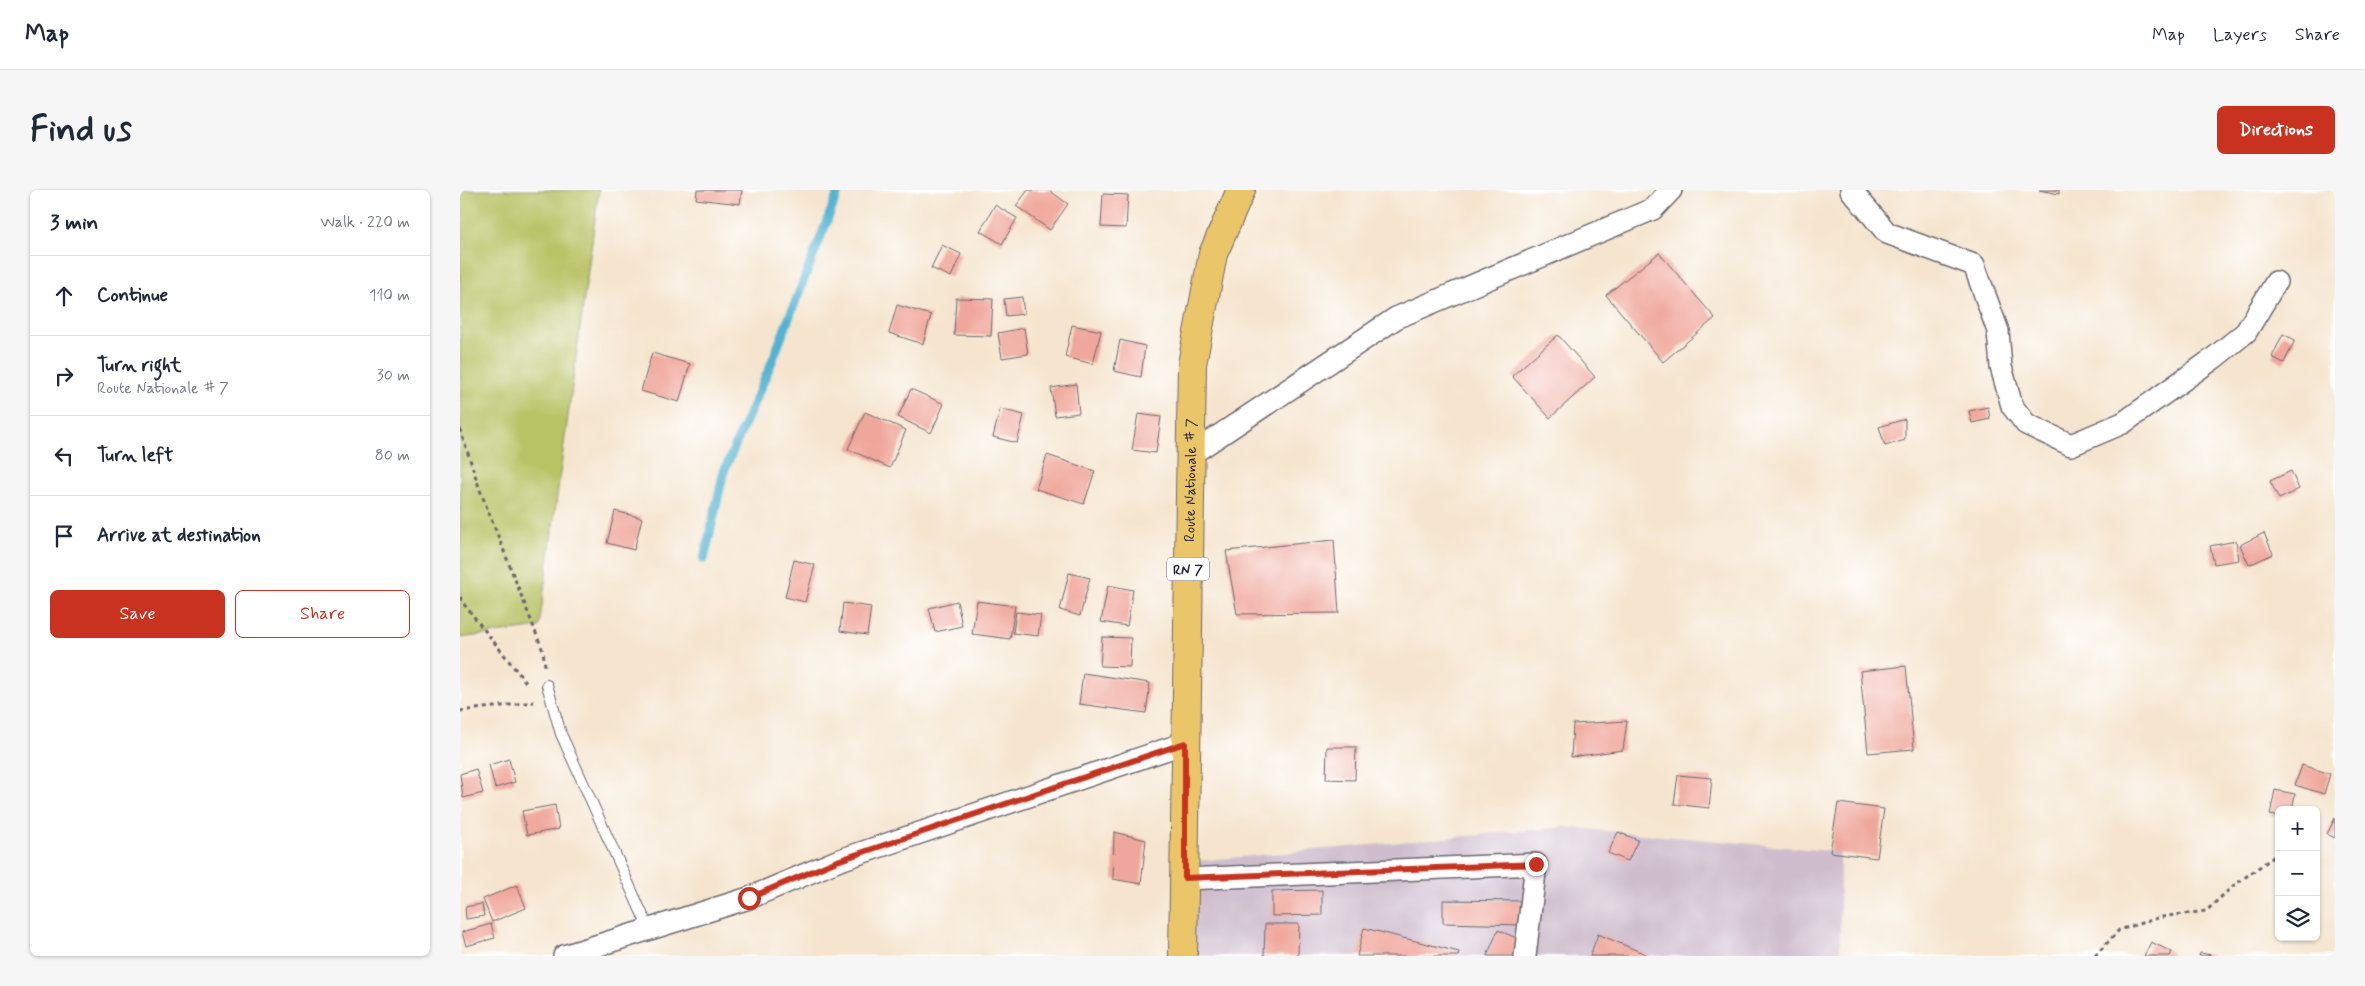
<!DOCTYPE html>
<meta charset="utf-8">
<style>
:root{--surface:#fff;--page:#f6f6f7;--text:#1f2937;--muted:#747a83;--line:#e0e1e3;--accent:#c8321e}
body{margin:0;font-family:Mynerve,sans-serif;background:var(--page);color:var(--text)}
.controls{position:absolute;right:15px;bottom:15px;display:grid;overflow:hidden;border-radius:8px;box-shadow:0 1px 4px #0004}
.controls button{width:45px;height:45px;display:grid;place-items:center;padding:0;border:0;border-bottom:1px solid var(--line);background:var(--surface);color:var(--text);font:25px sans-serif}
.stop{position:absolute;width:15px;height:15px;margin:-11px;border:4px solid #c8321e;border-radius:50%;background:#fff}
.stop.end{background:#c8321e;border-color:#fff;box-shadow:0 1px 5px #0008}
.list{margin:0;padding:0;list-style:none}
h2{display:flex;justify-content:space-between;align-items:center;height:65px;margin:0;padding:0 20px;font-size:21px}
h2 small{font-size:16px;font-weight:400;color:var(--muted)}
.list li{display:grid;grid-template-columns:32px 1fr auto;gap:15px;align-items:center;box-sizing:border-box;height:80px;padding:0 20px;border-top:1px solid var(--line)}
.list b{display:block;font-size:19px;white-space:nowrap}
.list p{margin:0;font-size:16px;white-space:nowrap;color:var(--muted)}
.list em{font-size:16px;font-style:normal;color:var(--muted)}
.actions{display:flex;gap:10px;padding:15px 20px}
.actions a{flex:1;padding:11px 0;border:1px solid var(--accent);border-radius:8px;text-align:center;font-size:18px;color:var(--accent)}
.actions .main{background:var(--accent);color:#fff}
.icon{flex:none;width:28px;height:28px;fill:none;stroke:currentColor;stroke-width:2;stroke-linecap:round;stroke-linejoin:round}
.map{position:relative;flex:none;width:1875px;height:766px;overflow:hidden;border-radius:8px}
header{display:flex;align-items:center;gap:30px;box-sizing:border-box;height:70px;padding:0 25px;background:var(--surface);border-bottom:1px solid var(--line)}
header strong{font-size:24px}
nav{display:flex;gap:28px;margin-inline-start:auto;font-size:18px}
.intro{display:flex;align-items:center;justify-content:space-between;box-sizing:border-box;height:120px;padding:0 30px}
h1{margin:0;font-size:35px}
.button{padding:12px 22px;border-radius:8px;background:var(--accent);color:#fff;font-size:18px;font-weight:700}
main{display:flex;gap:30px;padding:0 30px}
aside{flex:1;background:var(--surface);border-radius:8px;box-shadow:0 1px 4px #0004}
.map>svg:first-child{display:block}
.industrial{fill:#cfbdce}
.green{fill:#b7c365;stroke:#6c7250}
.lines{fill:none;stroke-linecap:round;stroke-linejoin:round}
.stream{stroke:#52b4d1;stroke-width:9}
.building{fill:#f0a79b}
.lane-casing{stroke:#6c666f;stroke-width:12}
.street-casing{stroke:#6c666f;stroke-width:24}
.primary-casing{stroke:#6c666f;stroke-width:30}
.path{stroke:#6c666f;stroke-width:3;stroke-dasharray:4 4;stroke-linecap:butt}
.lane{stroke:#fff;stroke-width:10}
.street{stroke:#fff;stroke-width:21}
.primary{stroke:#ebc669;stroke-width:28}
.route{stroke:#c8321e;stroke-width:6}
.labels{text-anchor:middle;stroke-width:4.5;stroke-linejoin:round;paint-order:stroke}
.shield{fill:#fff;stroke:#646476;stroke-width:1}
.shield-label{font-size:14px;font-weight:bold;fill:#22223b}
.street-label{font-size:15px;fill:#22223b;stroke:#fff}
</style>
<header>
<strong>Map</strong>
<nav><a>Map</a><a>Layers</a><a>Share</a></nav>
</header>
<div class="intro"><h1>Find us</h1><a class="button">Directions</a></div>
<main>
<aside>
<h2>3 min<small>Walk · 220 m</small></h2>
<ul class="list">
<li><svg class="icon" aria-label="ahead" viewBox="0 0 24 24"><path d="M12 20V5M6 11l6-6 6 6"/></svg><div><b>Continue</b></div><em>110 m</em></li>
<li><svg class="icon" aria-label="right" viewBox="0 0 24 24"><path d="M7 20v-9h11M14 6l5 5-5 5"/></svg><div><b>Turn right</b><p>Route Nationale # 7</p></div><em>30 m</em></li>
<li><svg class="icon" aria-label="left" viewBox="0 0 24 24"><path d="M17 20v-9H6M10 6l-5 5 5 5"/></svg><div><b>Turn left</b></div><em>80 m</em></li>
<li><svg class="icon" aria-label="arrive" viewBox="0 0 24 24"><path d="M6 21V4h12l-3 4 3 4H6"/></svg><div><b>Arrive at destination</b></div></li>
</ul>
<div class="actions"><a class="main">Save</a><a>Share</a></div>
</aside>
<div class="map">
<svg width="1875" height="766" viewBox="0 0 1875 766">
<rect width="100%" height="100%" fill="#fff"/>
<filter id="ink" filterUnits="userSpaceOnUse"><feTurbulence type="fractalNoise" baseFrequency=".02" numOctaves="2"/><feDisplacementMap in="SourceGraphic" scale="10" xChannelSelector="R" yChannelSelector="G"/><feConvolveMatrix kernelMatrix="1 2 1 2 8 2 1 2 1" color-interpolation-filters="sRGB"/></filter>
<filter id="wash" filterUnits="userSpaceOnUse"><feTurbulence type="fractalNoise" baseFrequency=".0096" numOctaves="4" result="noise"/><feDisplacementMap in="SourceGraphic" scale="20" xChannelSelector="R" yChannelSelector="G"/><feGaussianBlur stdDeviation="1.12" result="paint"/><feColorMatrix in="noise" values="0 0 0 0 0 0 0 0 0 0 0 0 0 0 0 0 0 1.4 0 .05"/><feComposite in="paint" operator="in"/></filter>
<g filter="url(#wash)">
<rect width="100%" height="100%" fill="#f5e5cf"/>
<path class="industrial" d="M1104 637 1380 662V766H731L736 671Z"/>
<path class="green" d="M0 0H139L79 437 0 448Z"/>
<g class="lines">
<path class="stream" d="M244 369 264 281 311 174 379 0"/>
</g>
<g id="blocks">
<path class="building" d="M237 0H282L280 14 236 9Z
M568 0H589L608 14 590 40 556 16Z
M1579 0H1599V4Z
M643 4 668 5 666 38 641 37Z
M535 15 557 28 542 54 520 41Z
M482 55 501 64 491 87 471 78Z
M1199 63 1255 128 1203 172 1146 105Z
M562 107 564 124 546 126 544 109Z
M496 108 533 109 531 146 494 145Z
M437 115 471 125 463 154 429 143Z
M612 135 641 141 633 174 605 167Z
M564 138 568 164 542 168 538 143Z
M1823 144 1835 150 1824 173 1812 167Z
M1098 145 1135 187 1090 228 1052 186Z
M660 150 685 156 681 187 654 181Z
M192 163 230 174 219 212 181 201Z
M616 194 619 223 595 226 591 198Z
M451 199 484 214 471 243 438 227Z
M1528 217 1530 229 1512 233 1509 221Z
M540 219 564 225 557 253 533 247Z
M405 222 446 240 430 278 388 259Z
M678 224 701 227 696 263 672 260Z
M1445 229V250L1425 256 1419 237Z
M587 265 635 281 624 314 576 299Z
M1831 281 1839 299 1819 309 1810 291Z
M155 321 182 328 174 360 147 353Z
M1804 343 1813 364 1789 375 1780 355Z
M874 350 879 423 777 424 766 361Z
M1776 351 1779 370 1754 374 1750 356Z
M334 370 355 375 345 412 325 407Z
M609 383 630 388 620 426 600 420Z
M648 395 673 400 667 436 641 432Z
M497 411 502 436 475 442 469 418Z
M517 411 555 416 550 449 512 444Z
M383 413 411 417 407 445 380 441Z
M556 422 581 425 578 446 553 443Z
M642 447 671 448 670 477 640 476Z
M1446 476 1454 559 1408 563 1400 481Z
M623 483 690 493 686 523 619 514Z
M1167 531 1163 560 1111 567 1113 534Z
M867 557H896L895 590 866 589Z
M49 569 55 592 35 598 29 575Z
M1842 575 1870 584 1864 604 1835 595Z
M16 579 23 603 3 608 0 584Z
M1218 585 1252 588 1249 618 1214 614Z
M1815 600 1835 604 1832 620H1819V626L1810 625Z
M1378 613 1424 619 1417 668 1370 662Z
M95 615 99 639 67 645 62 621Z
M1875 628V648L1867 644Z
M654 642 686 650 681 694 653 689Z
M1158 642 1178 650 1168 671 1148 663Z
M57 695 66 718 32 732 23 709Z
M862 700V725L812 726V701Z
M983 710 1064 711 1063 735 983 733Z
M22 714 24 726 6 729 5 717Z
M31 734 35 748 6 756 2 742Z
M805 734H839L838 766H804Z
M904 738 999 762 998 766H897Z
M1038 740 1061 750 1054 766H1027Z
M1138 744 1190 766H1130Z
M1691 752 1712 762 1710 766H1684Z
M1740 763 1751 765V766H1739Z"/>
</g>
</g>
<g filter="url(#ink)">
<use href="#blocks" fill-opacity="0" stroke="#6c666f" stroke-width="1"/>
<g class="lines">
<g class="lane-casing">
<path id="lane" d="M87 495 101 544 189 739"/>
</g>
<g class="street-casing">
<path id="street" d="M1391 0 1427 43 1514 75 1538 141 1541 177 1552 216 1566 234 1611 255 1663 233 1754 168 1786 142 1816 92
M730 265 936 128 1193 19 1211 0
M725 689 1076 674 1065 766
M104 766 289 708 377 671 725 553"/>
</g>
<g class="primary-casing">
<g id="primary">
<path id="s1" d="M723 766 732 174 753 64 781 0"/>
</g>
</g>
<path class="path" d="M0 239 20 300 83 461 85 476
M0 407 3 413 68 495
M0 521 74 512
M1635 766 1659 740 1701 727 1746 721 1773 696 1819 663"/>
<use href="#lane" class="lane"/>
<use href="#street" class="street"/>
<use href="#primary" class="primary"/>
</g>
</g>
<g class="lines" filter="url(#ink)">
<path class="route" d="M289 708 377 671 725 553V688L1076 674"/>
</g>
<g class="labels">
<rect class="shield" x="707" y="367.5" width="42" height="23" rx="4"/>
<g class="shield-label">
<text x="728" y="384">RN 7</text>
</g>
<g class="street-label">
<text dy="5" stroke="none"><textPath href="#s1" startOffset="476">Route Nationale # 7</textPath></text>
</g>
</g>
</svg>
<div class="controls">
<button>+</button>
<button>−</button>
<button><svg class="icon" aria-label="layers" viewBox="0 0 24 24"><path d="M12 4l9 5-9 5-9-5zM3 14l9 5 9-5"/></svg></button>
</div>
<div class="stop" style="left:289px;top:708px"></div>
<div class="stop end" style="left:1076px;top:674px"></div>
</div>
</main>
